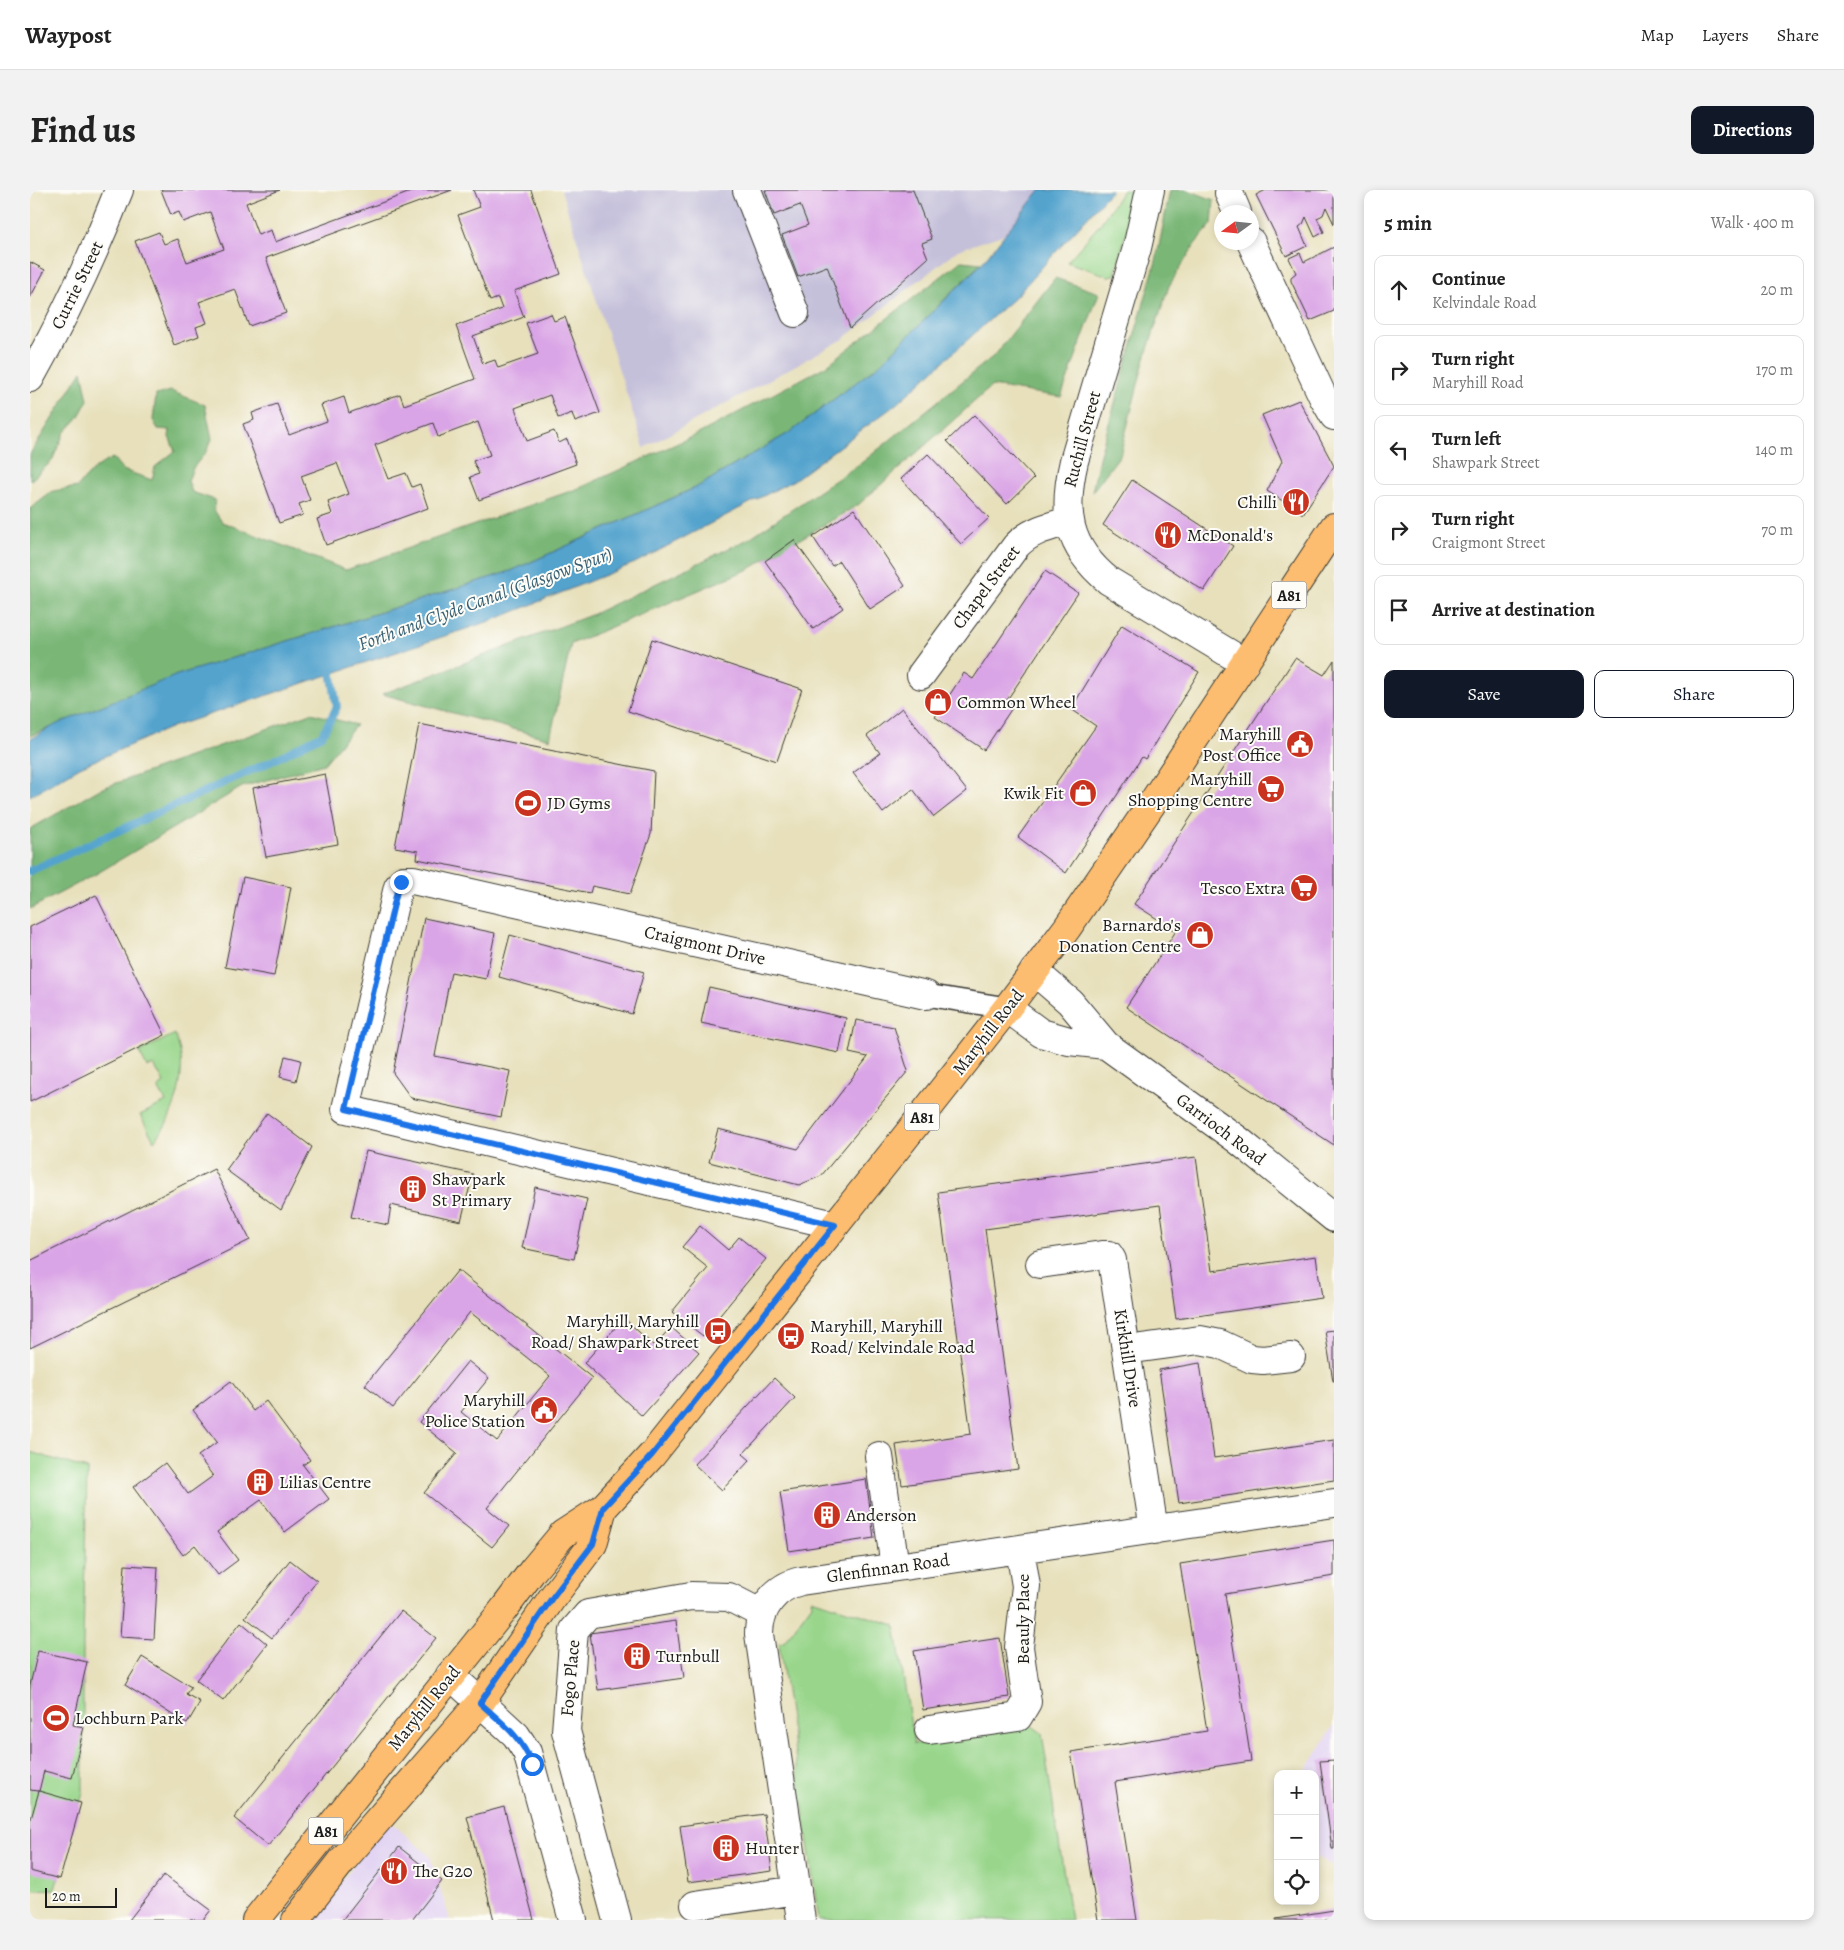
<!DOCTYPE html>
<meta charset="utf-8">
<style>
:root{--surface:#fff;--page:#f2f2f2;--text:#222;--muted:#767676;--line:#e0e0e0;--accent:#111827}
body{margin:0;font-family:Alegreya,serif;background:var(--page);color:var(--text)}
.controls{position:absolute;right:15px;bottom:15px;display:grid;overflow:hidden;border-radius:10px;box-shadow:0 2px 8px #0003}
.controls button{width:45px;height:45px;display:grid;place-items:center;padding:0;border:0;border-bottom:1px solid var(--line);background:var(--surface);color:var(--text);font:25px sans-serif}
.compass{position:absolute;left:1184px;top:15px;width:45px;height:45px;border-radius:50%;background:var(--surface);box-shadow:0 2px 8px #0003;rotate:255deg}
.scale{position:absolute;left:15px;bottom:12px;width:72px;box-sizing:border-box;padding-left:5px;border:2px solid #1c1c1c;border-top:0;font-size:14px;line-height:18px;white-space:nowrap;color:#1c1c1c;-webkit-text-stroke:4px #fdfcf7;paint-order:stroke}
.stop{position:absolute;width:15px;height:15px;margin:-11px;border:4px solid #1a73e8;border-radius:50%;background:#fff}
.stop.end{background:#1a73e8;border-color:#fff;box-shadow:0 1px 5px #0008}
.list{margin:0;padding:0;list-style:none}
h2{display:flex;justify-content:space-between;align-items:center;height:65px;margin:0;padding:0 20px;font-size:21px}
h2 small{font-size:16px;font-weight:400;color:var(--muted)}
.list li{display:grid;grid-template-columns:32px 1fr auto;gap:15px;align-items:center;box-sizing:border-box;height:70px;margin:0 10px 10px;padding:0 10px;border:1px solid var(--line);border-radius:10px}
.list b{display:block;font-size:19px;white-space:nowrap}
.list p{margin:0;font-size:16px;white-space:nowrap;color:var(--muted)}
.list em{font-size:16px;font-style:normal;color:var(--muted)}
.actions{display:flex;gap:10px;padding:15px 20px}
.actions a{flex:1;padding:11px 0;border:1px solid var(--accent);border-radius:10px;text-align:center;font-size:18px;color:var(--accent)}
.actions .main{background:var(--accent);color:#fff}
.icon{flex:none;width:28px;height:28px;fill:none;stroke:currentColor;stroke-width:2;stroke-linecap:round;stroke-linejoin:round}
.map{position:relative;flex:none;width:1304px;height:1730px;overflow:hidden;border-radius:10px}
header{display:flex;align-items:center;gap:30px;box-sizing:border-box;height:70px;padding:0 25px;background:var(--surface);border-bottom:1px solid var(--line)}
header strong{font-size:24px}
nav{display:flex;gap:28px;margin-inline-start:auto;font-size:18px}
.intro{display:flex;align-items:center;justify-content:space-between;box-sizing:border-box;height:120px;padding:0 30px}
h1{margin:0;font-size:35px}
.button{padding:12px 22px;border-radius:10px;background:var(--accent);color:#fff;font-size:18px;font-weight:700}
main{display:flex;gap:30px;padding:0 30px}
aside{flex:1;background:var(--surface);border-radius:10px;box-shadow:0 2px 8px #0003}
.map>svg:first-child{display:block}
.built{fill:#e2d4f3}
.industrial{fill:#c5c0da}
.green{fill:#99d68b;stroke:#5a7954}
.forest{fill:#7ab777;stroke:#4b6a4a}
.water{fill:#53a3cd;stroke:#386074}
.lines{fill:none;stroke-linecap:round;stroke-linejoin:round}
.stream{stroke:#53a3cd;stroke-width:8}
.building{fill:#daa5e6}
.pedestrian-casing{stroke:#3a3934;stroke-width:24}
.minor-casing{stroke:#3a3934;stroke-width:30}
.tertiary-casing{stroke:#3a3934;stroke-width:30}
.primary-casing{stroke:#3a3934;stroke-width:30}
.pedestrian{stroke:#fff;stroke-width:21}
.minor{stroke:#fff;stroke-width:28}
.tertiary{stroke:#fff;stroke-width:28}
.primary{stroke:#fcbd6f;stroke-width:28}
.route{stroke:#1a73e8;stroke-width:6}
.labels{text-anchor:middle;stroke-width:4;stroke-linejoin:round;paint-order:stroke}
.shield{fill:#fdfcf7;stroke:#605f5e;stroke-width:1}
.shield-label{font-size:16px;font-weight:bold;fill:#1c1c1c}
.street-label{font-size:18px;fill:#1c1c1c;stroke:#fdfcf7}
.poi-label{font-size:18px;fill:#1c1c1c;stroke:#fdfcf7;text-anchor:start}
.water-label{font-size:19px;font-style:italic;fill:#386074;stroke:#fdfcf7}
</style>
<header>
<strong>Waypost</strong>
<nav><a>Map</a><a>Layers</a><a>Share</a></nav>
</header>
<div class="intro"><h1>Find us</h1><a class="button">Directions</a></div>
<main>
<div class="map">
<svg width="1304" height="1730" viewBox="0 0 1304 1730">
<rect width="100%" height="100%" fill="#fdfcf7"/>
<filter id="ink" filterUnits="userSpaceOnUse"><feTurbulence type="fractalNoise" baseFrequency=".02" numOctaves="2"/><feDisplacementMap in="SourceGraphic" scale="10" xChannelSelector="R" yChannelSelector="G"/><feConvolveMatrix kernelMatrix="1 2 1 2 8 2 1 2 1" color-interpolation-filters="sRGB"/></filter>
<filter id="wash" filterUnits="userSpaceOnUse"><feTurbulence type="fractalNoise" baseFrequency=".0096" numOctaves="4" result="noise"/><feDisplacementMap in="SourceGraphic" scale="20" xChannelSelector="R" yChannelSelector="G"/><feGaussianBlur stdDeviation="1.12" result="paint"/><feColorMatrix in="noise" values="0 0 0 0 0 0 0 0 0 0 0 0 0 0 0 0 0 1.4 0 .05"/><feComposite in="paint" operator="in"/></filter>
<g filter="url(#wash)">
<rect width="100%" height="100%" fill="#e7e0bb"/>
<path class="built" d="M1304 1535V1677L1285 1666V1584H1274Z
M357 1629 400 1666 420 1730H284Z"/>
<path class="industrial" d="M531 0H1010L975 44 928 60 812 150 614 258Z"/>
<path class="green" d="M1093 0H1103L1100 20 1102 21 1085 85 1078 86 1037 72 1071 33Z
M145 844C147 851 150 859 151 867 154 894 142 932 124 951L110 925 136 912 128 897 134 893 124 875 117 877 109 862Z
M0 1262 57 1279 53 1454V1603L25 1699 0 1700Z
M781 1409 865 1435 884 1554 1002 1536 1012 1543 1041 1730H789L749 1453 754 1452 782 1414Z"/>
<path class="forest" d="M1140 0H1158L1184 10 1182 34 1165 54 1139 96 1114 171 1090 265 1062 302 1069 268 1126 71Z
M931 71 951 73 849 175 762 241 667 297 481 381 326 430 147 485 0 546V319L23 301 48 297C57 284 69 274 83 268L93 280 122 290 125 277 145 261 139 247 140 240 128 239 123 230 126 205 141 201 175 215 182 249 176 262 163 278 158 291 162 302 185 310 184 320 192 332 316 380 552 297 670 243 796 176Z
M1025 88 1069 103 1031 207 962 196 828 315 719 379 541 454 520 549 352 504 561 425 718 349 834 271 966 164Z
M52 181 58 210 48 228 34 243 22 271 0 291V264Z
M281 523 326 535 294 574 212 597 66 684 0 719V639L70 599Z"/>
<path class="water" d="M1010 0H1082L985 107 864 216 764 290 605 373 466 429 142 537 50 577 0 606V549L27 534 147 485 326 430 481 381 667 297 762 241 849 175 951 74Z"/>
<g class="lines">
<path class="stream" d="M0 681 242 571 292 545 307 517 300 475"/>
</g>
<g id="blocks">
<path class="building" d="M131 0H250L216 13 228 45 241 40 245 52 386 0H422L236 68 256 123 219 136 205 99 169 112 177 133 166 137 169 146 144 155 105 51 129 42 134 54 148 49 157 72 194 59 180 22 153 32 149 22 141 25Z
M443 0H501L531 84 484 101 494 127 443 146 453 174 465 170 468 178 508 164 496 133 521 124 524 131 535 127 570 223 545 232 542 223 528 228 520 205 485 218 497 251 524 241 529 253 537 249 546 274 449 310 440 287 449 284 443 271 460 265 448 232 408 247 403 233 345 255 358 289 376 283 382 297 390 294 398 318 296 355 287 329 302 324 298 312 319 304 307 273 271 286 280 310 269 314 273 325 249 333 213 234 224 230 222 223 247 214 259 245 297 231 291 215 314 207 319 223 370 204 374 215 445 189 426 136 472 119 468 108 460 111 428 25 450 17Z
M735 0H883L902 49 892 53 898 68 820 138 797 76 768 87 752 45 778 35 770 15 744 25Z
M1236 0H1304V34L1296 17 1293 25 1287 28 1294 42 1285 47 1276 27 1273 34 1269 37 1277 56 1256 66 1226 5Z
M1304 57V121L1280 131 1261 91V87L1266 83 1259 68 1270 63 1274 72Z
M0 72 15 80 0 108Z
M1269 210 1304 276 1273 324 1237 301 1252 271 1232 225Z
M944 225 1004 288 977 314 917 251Z
M898 264 959 328 931 354 871 289Z
M1102 290 1203 356 1174 401 1073 335Z
M824 319 875 396 840 419 809 371 802 376 783 347Z
M764 350 813 418 783 439 735 371Z
M1015 381 1048 403 977 510 984 515 954 560 905 527 934 483 943 489Z
M1092 435 1169 482 1115 569 1112 567 1036 683 988 647 1066 536 1041 519Z
M622 449 772 499 747 571 598 521Z
M1265 468 1294 485 1304 470V955L1096 817 1146 741 1104 714Z
M872 518 937 601 904 627 883 599 853 623 823 583 850 563 837 546Z
M389 534 624 581 621 644 600 704 562 696 560 703 387 669 388 661 365 657Z
M295 584 308 654 236 667 223 598Z
M213 687 261 697 244 786 195 777Z
M66 705 135 845 0 912V737Z
M394 728 465 743 456 789 421 782 405 866 480 881 471 927 381 908 363 883Z
M480 745 614 782 602 824 469 787Z
M679 797 816 828 809 863 671 833Z
M826 830 864 837 878 881 791 986 769 995 679 972 688 939 768 959 838 867 819 863Z
M255 866 271 870 266 891 250 887Z
M237 923 282 957 251 1020 196 980Z
M336 961 443 984 431 1031 361 1015 358 1035 321 1027Z
M1166 967 1182 1081 1286 1066 1292 1108 1146 1129 1130 1015 955 1039 988 1279 872 1295 866 1255 941 1244 908 1002Z
M184 979 220 1050 0 1158V1071Z
M505 997 557 1009 544 1069 492 1058Z
M670 1036 698 1060 709 1047 736 1069 673 1146 642 1122 678 1078 652 1057Z
M428 1080 562 1188 457 1318 479 1336 462 1357 394 1303 427 1263 389 1232 438 1171 459 1188 431 1222 467 1251 520 1186 440 1122 363 1218 335 1195Z
M594 1128 624 1156 641 1137 669 1162 612 1226 554 1173Z
M1304 1140V1191H1303L1295 1141Z
M1170 1173 1184 1268 1304 1250V1290L1149 1313 1129 1180Z
M744 1188 765 1208 713 1264 720 1270 692 1300 664 1274Z
M201 1191 223 1221 236 1211 280 1270 273 1275 299 1309 255 1342 231 1310 187 1342 208 1370 188 1385 165 1355 153 1365 103 1297 135 1273 158 1304 183 1286 168 1266 187 1252 163 1220Z
M836 1289 844 1348 759 1361 750 1302Z
M1304 1350V1386L1195 1404 1221 1571 1085 1592 1107 1730H1068L1041 1562 1177 1541 1150 1374Z
M260 1370 287 1391 242 1448 215 1427Z
M95 1375 128 1377 124 1449 90 1447Z
M371 1421 406 1448 238 1656 204 1628Z
M646 1431 654 1488 568 1500 560 1443Z
M211 1432 237 1454 193 1511 166 1490Z
M970 1448 979 1507 893 1520 884 1461Z
M8 1461 57 1472 43 1535 54 1537 42 1588 14 1581 9 1601 0 1600V1495Z
M112 1467 161 1497 156 1504 170 1512 157 1534 95 1495Z
M1304 1570V1659H1302L1290 1571Z
M9 1601 51 1613 30 1689 0 1681V1632Z
M474 1617 504 1730H464L437 1627Z
M734 1624 742 1681 658 1692 650 1636Z
M369 1657 412 1691 382 1730H312Z
M134 1685 181 1720 173 1730H99Z
M1304 1720V1730H1246V1729Z"/>
</g>
</g>
<g filter="url(#ink)">
<use href="#blocks" fill-opacity="0" stroke="#3a3934" stroke-width="1"/>
<g class="lines">
<g class="pedestrian-casing">
<path id="pedestrian" d="M896 805 977 818"/>
</g>
<g class="minor-casing">
<path id="minor" d="M717 0 765 123
M1120 0 1107 58 1044 271C1032 322 1037 357 1079 391L1215 473
M1199 3 1207 22
M1221 52 1293 207 1304 226
M0 188C34 128 64 64 89 0
M891 485 986 356C1001 340 1019 337 1039 331
M1004 781 1040 812 1076 855 1208 950 1304 1028
M977 818 1011 843 1039 851 1076 855
M805 1035 316 919 368 697 374 690H383L896 805
M1010 1074 1072 1065H1079L1082 1070 1124 1340
M1096 1160 1170 1150 1190 1154 1222 1169 1233 1170 1261 1167
M849 1266 865 1377
M899 1540 988 1527 997 1512 989 1457 996 1396 990 1359
M665 1715 767 1700
M587 1730 536 1541 544 1440 558 1424 661 1406 699 1407 732 1424
M771 1730 729 1444C729 1418 745 1397 771 1391L1304 1313"/>
</g>
<g class="tertiary-casing">
<path id="tertiary" d="M420 1485 486 1545 497 1562 543 1730"/>
</g>
<g class="primary-casing">
<path id="primary" d="M226 1730 474 1419 503 1380 533 1344 573 1318 622 1265 866 959 977 818 1037 738 1121 615 1304 337
M266 1730 312 1671 450 1513 522 1408 563 1354 573 1318"/>
</g>
<use href="#pedestrian" class="pedestrian"/>
<use href="#minor" class="minor"/>
<use href="#tertiary" class="tertiary"/>
<use href="#primary" class="primary"/>
</g>
</g>
<g class="lines" filter="url(#ink)">
<path class="route" d="M371 692 368 697 316 919 805 1035 622 1265 573 1318 563 1354 522 1408 450 1513C472 1533 491 1546 502 1574"/>
</g>
<defs>
<g id="restaurant-disc" transform="scale(1.4375)"><circle r="9.5" fill="#c8321e" stroke="#fdfcf7"/><path d="M-5-6h1v4h1v-4h1v4h1v-4h1v5L-1.5 .5V6h-2V.5L-5-1ZM5-6V6H3V1.5H1.5Q1.5-4 5-6Z" fill="#fff"/></g>
<g id="shop-disc" transform="scale(1.4375)"><circle r="9.5" fill="#c8321e" stroke="#fdfcf7"/><path d="M-5-2.5h2.3a2.7 3.5 0 0 1 5.4 0H5L5.5 6h-11ZM-1.5-2.5h3a1.5 2.3 0 0 0-3 0Z" fill="#fff"/></g>
<g id="civic-disc" transform="scale(1.4375)"><circle r="9.5" fill="#c8321e" stroke="#fdfcf7"/><path d="M-.6-6.5H3V-4.5H.6V-3L4-1V1h2V6H-6V1h2V-1L-.6-3ZM-1.2 2.5V6h2.4V2.5Z" fill="#fff"/></g>
<g id="supermarket-disc" transform="scale(1.4375)"><circle r="9.5" fill="#c8321e" stroke="#fdfcf7"/><path d="M-6-5.5h2.5l.6 2H6L4.5 2H-2.5L-4.4-4H-6ZM-1.5 3.2a1.3 1.3 0 1 0 .1 0ZM3 3.2a1.3 1.3 0 1 0 .1 0Z" fill="#fff"/></g>
<g id="stadium-disc" transform="scale(1.4375)"><circle r="9.5" fill="#c8321e" stroke="#fdfcf7"/><path d="M0-5a6.5 5 0 1 0 0 10a6.5 5 0 1 0 0-10ZM-3.5-1.8h7v3.6h-7Z" fill="#fff"/></g>
<g id="building-disc" transform="scale(1.4375)"><circle r="9.5" fill="#c8321e" stroke="#fdfcf7"/><path d="M-4-6H4V6H1V3H-1V6H-4ZM-2.5-4.3h1.7v1.8h-1.7ZM.8-4.3h1.7v1.8H.8ZM-2.5-1h1.7V.8h-1.7ZM.8-1h1.7V.8H.8Z" fill="#fff"/></g>
<g id="bus-disc" transform="scale(1.4375)"><circle r="9.5" fill="#c8321e" stroke="#fdfcf7"/><path d="M-5-6H5V4H4V6H2V4H-2V6H-4V4H-5ZM-3.5-4V0h7V-4ZM-3.5 1.2v1.5H-2V1.2ZM2 1.2v1.5H3.5V1.2Z" fill="#fff"/></g>
</defs>
<g fill-rule="evenodd">
<use href="#restaurant-disc" x="1266" y="312"/>
<use href="#restaurant-disc" x="1138" y="345"/>
<use href="#shop-disc" x="908" y="512"/>
<use href="#civic-disc" x="1270" y="554"/>
<use href="#supermarket-disc" x="1241" y="599"/>
<use href="#shop-disc" x="1053" y="603"/>
<use href="#stadium-disc" x="498" y="613"/>
<use href="#supermarket-disc" x="1274" y="698"/>
<use href="#shop-disc" x="1170" y="745"/>
<use href="#building-disc" x="383" y="999"/>
<use href="#bus-disc" x="688" y="1141"/>
<use href="#bus-disc" x="761" y="1146"/>
<use href="#civic-disc" x="514" y="1220"/>
<use href="#building-disc" x="230" y="1292"/>
<use href="#building-disc" x="797" y="1325"/>
<use href="#building-disc" x="607" y="1466"/>
<use href="#stadium-disc" x="26" y="1528"/>
<use href="#building-disc" x="696" y="1658"/>
<use href="#restaurant-disc" x="364" y="1681"/>
</g>
<g class="labels">
<g class="shield">
<rect x="1241.5" y="391.5" width="35" height="27" rx="4"/>
<rect x="874.5" y="913.5" width="35" height="27" rx="4"/>
<rect x="278.5" y="1627.5" width="35" height="27" rx="4"/>
</g>
<g class="shield-label">
<text x="1259" y="411">A81</text>
<text x="892" y="933">A81</text>
<text x="296" y="1647">A81</text>
</g>
<g class="street-label">
<text transform="translate(47 95) rotate(-64)" y="6">Currie Street</text>
<text transform="translate(1052 249) rotate(-75)" y="6">Ruchill Street</text>
<text transform="translate(956 397) rotate(-53)" y="6">Chapel Street</text>
<text transform="translate(675 755) rotate(13)" y="6">Craigmont Drive</text>
<text transform="translate(958 842) rotate(-52)" y="6">Maryhill Road</text>
<text transform="translate(1191 939) rotate(37)" y="6">Garrioch Road</text>
<text transform="translate(1098 1168) rotate(81)" y="6">Kirkhill Drive</text>
<text transform="translate(858 1378) rotate(-8)" y="6">Glenfinnan Road</text>
<text transform="translate(993 1429) rotate(-90)" y="6">Beauly Place</text>
<text transform="translate(540 1488) rotate(-85)" y="6">Fogo Place</text>
<text transform="translate(394 1518) rotate(-51)" y="6">Maryhill Road</text>
</g>
<g class="poi-label">
<text x="1247" y="318" text-anchor="end">Chilli</text>
<text x="1157" y="351">McDonald's</text>
<text x="927" y="518">Common Wheel</text>
<text x="1251" y="550" text-anchor="end">Maryhill<tspan x="1251" dy="21">Post Office</tspan></text>
<text x="1222" y="595" text-anchor="end">Maryhill<tspan x="1222" dy="21">Shopping Centre</tspan></text>
<text x="1034" y="609" text-anchor="end">Kwik Fit</text>
<text x="517" y="619">JD Gyms</text>
<text x="1255" y="704" text-anchor="end">Tesco Extra</text>
<text x="1151" y="741" text-anchor="end">Barnardo's<tspan x="1151" dy="21">Donation Centre</tspan></text>
<text x="402" y="995">Shawpark<tspan x="402" dy="21">St Primary</tspan></text>
<text x="669" y="1137" text-anchor="end">Maryhill, Maryhill<tspan x="669" dy="21">Road/ Shawpark Street</tspan></text>
<text x="780" y="1142">Maryhill, Maryhill<tspan x="780" dy="21">Road/ Kelvindale Road</tspan></text>
<text x="495" y="1216" text-anchor="end">Maryhill<tspan x="495" dy="21">Police Station</tspan></text>
<text x="249" y="1298">Lilias Centre</text>
<text x="816" y="1331">Anderson</text>
<text x="626" y="1472">Turnbull</text>
<text x="45" y="1534">Lochburn Park</text>
<text x="715" y="1664">Hunter</text>
<text x="383" y="1687">The G20</text>
</g>
<g class="water-label">
<text transform="translate(455 408) rotate(-20)" y="7">Forth and Clyde Canal (Glasgow Spur)</text>
</g>
</g>
</svg>
<div class="controls">
<button>+</button>
<button>−</button>
<button><svg class="icon" aria-label="locate" viewBox="0 0 24 24"><circle cx="12" cy="12" r="6"/><path d="M12 2v4M12 18v4M2 12h4M18 12h4"/></svg></button>
</div>
<svg class="compass" viewBox="-18 -18 36 36"><path d="M0-13l5 13h-10z" fill="#e53935"/><path d="M0 13l5-13h-10z" fill="#767676"/></svg>
<div class="scale">20 m</div>
<div class="stop" style="left:502px;top:1574px"></div>
<div class="stop end" style="left:371px;top:692px"></div>
</div>
<aside>
<h2>5 min<small>Walk · 400 m</small></h2>
<ul class="list">
<li><svg class="icon" aria-label="ahead" viewBox="0 0 24 24"><path d="M12 20V5M6 11l6-6 6 6"/></svg><div><b>Continue</b><p>Kelvindale Road</p></div><em>20 m</em></li>
<li><svg class="icon" aria-label="right" viewBox="0 0 24 24"><path d="M7 20v-9h11M14 6l5 5-5 5"/></svg><div><b>Turn right</b><p>Maryhill Road</p></div><em>170 m</em></li>
<li><svg class="icon" aria-label="left" viewBox="0 0 24 24"><path d="M17 20v-9H6M10 6l-5 5 5 5"/></svg><div><b>Turn left</b><p>Shawpark Street</p></div><em>140 m</em></li>
<li><svg class="icon" aria-label="right" viewBox="0 0 24 24"><path d="M7 20v-9h11M14 6l5 5-5 5"/></svg><div><b>Turn right</b><p>Craigmont Street</p></div><em>70 m</em></li>
<li><svg class="icon" aria-label="arrive" viewBox="0 0 24 24"><path d="M6 21V4h12l-3 4 3 4H6"/></svg><div><b>Arrive at destination</b></div></li>
</ul>
<div class="actions"><a class="main">Save</a><a>Share</a></div>
</aside>
</main>
